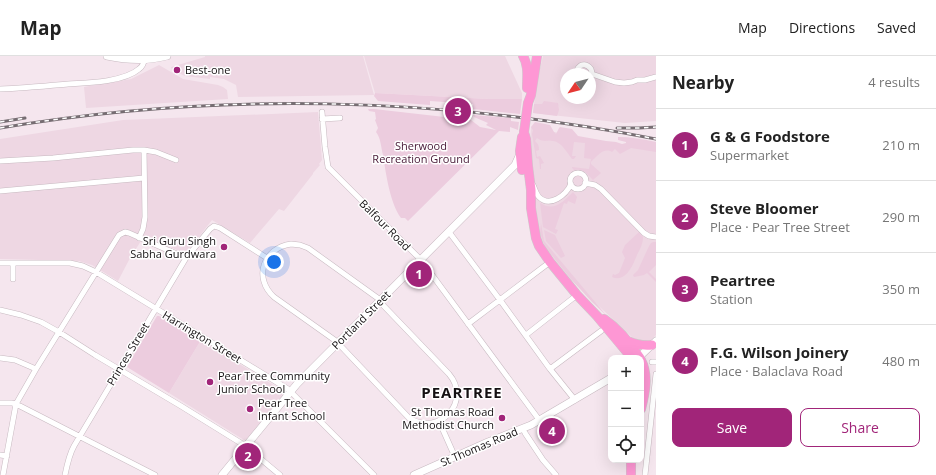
<!DOCTYPE html>
<meta charset="utf-8">
<style>
:root{--surface:#fff;--page:#f2f2f2;--text:#222;--muted:#767676;--line:#e0e0e0;--accent:#a12579}
body{margin:0;font-family:"Open Sans",sans-serif;background:var(--page);color:var(--text)}
.controls{position:absolute;right:12px;bottom:12px;display:grid;overflow:hidden;border-radius:8px;box-shadow:0 4px 16px #0002}
.controls button{width:36px;height:36px;display:grid;place-items:center;padding:0;border:0;border-bottom:1px solid var(--line);background:var(--surface);color:var(--text);font:20px sans-serif}
.compass{position:absolute;left:560px;top:12px;width:36px;height:36px;border-radius:50%;background:var(--surface);box-shadow:0 4px 16px #0002;rotate:235deg}
.you{position:absolute;left:274px;top:206px;width:14px;height:14px;margin:-10px;border:3px solid #fff;border-radius:50%;background:#1a73e8;box-shadow:0 0 0 6px #1a73e833}
.badge{display:grid;place-items:center;width:26px;height:26px;border-radius:50%;background:var(--accent);color:#fff;font-size:13px;font-weight:700}
.pin{position:absolute;translate:-50% -50%;border:2px solid #fff;box-shadow:0 1px 4px #0006}
.list{margin:0;padding:0;list-style:none}
h2{display:flex;justify-content:space-between;align-items:center;height:52px;margin:0;padding:0 16px;font-size:17px}
h2 small{font-size:13px;font-weight:400;color:var(--muted)}
.list li{display:grid;grid-template-columns:26px 1fr auto;gap:12px;align-items:center;box-sizing:border-box;height:72px;padding:0 16px;border-top:1px solid var(--line)}
.list b{display:block;font-size:15px;white-space:nowrap}
.list p{margin:0;font-size:13px;white-space:nowrap;color:var(--muted)}
.list em{font-size:13px;font-style:normal;color:var(--muted)}
.actions{display:flex;gap:8px;padding:12px 16px}
.actions a{flex:1;padding:9px 0;border:1px solid var(--accent);border-radius:8px;text-align:center;font-size:14px;color:var(--accent)}
.actions .main{background:var(--accent);color:#fff}
.icon{flex:none;width:22px;height:22px;fill:none;stroke:currentColor;stroke-width:2;stroke-linecap:round;stroke-linejoin:round}
.map{position:relative;flex:none;width:656px;height:419px;overflow:hidden}
header{display:flex;align-items:center;gap:24px;box-sizing:border-box;height:56px;padding:0 20px;background:var(--surface);border-bottom:1px solid var(--line)}
header strong{font-size:19px}
nav{display:flex;gap:22px;margin-inline-start:auto;font-size:14px}
main{display:flex}
aside{flex:1;background:var(--surface)}
.map>svg:first-child{display:block}
.built{fill:#eed7e3;fill-rule:evenodd}
.green{fill:#ecccde}
.lines{fill:none;stroke-linecap:round;stroke-linejoin:round}
.street-casing{stroke:#c7b9c0;stroke-width:6}
.secondary-casing{stroke:#c7b9c0;stroke-width:8}
.highway-casing{stroke:#cccbcb;stroke-width:10}
.street{stroke:#fff;stroke-width:5}
.secondary{stroke:#fff;stroke-width:7}
.highway{stroke:#fe97d4;stroke-width:9}
.rail-casing{stroke:#766d72;stroke-width:3}
.rail{stroke:#fff;stroke-width:1.5;stroke-dasharray:4.5;stroke-linecap:butt}
.highway-bridge-casing{stroke:#cccbcb;stroke-width:10;stroke-linecap:butt}
.highway-bridge{stroke:#fe97d4;stroke-width:9}
.poi-dot{fill:#a12579;stroke:#fff;stroke-width:1.5}
.labels{text-anchor:middle;stroke-width:3;stroke-linejoin:round;paint-order:stroke}
.poi-label{font-size:11px;fill:#151113;stroke:#fff;text-anchor:start}
.park-label{font-size:11px;fill:#461735;stroke:#fff}
.street-label{font-size:11px;fill:#151113;stroke:#fff}
.district-label{font-size:15px;font-weight:bold;letter-spacing:1px;fill:#151113;stroke:#fff}
</style>
<header>
<strong>Map</strong>
<nav><a>Map</a><a>Directions</a><a>Saved</a></nav>
</header>
<main>
<div class="map">
<svg width="656" height="419" viewBox="0 0 656 419">
<rect width="100%" height="100%" fill="#f5e6ee"/>
<path class="built" d="M205 0H363L374 39 238 41 236 29 224 23 210 21V23L185 20 172 14 171 11 205 1Z
M364 0H505L522 37V43H489L375 37Z
M543 0H656V65L625 67 533 57 537 25ZM566 18H590V42H566Z
M159 9 183 23 218 29 223 31 227 34 228 43 86 52 84 31 131 23Z
M318 56 322 104 319 108 320 109 313 117V118L284 155 279 153 250 187 212 164 187 196 184 197 144 180 129 204 118 225 92 209 79 205 0 203V83L123 64Z
M531 71 610 88 656 95V279L650 285H636L571 224 544 190 540 183 529 99Z
M201 284 283 335 284 338 247 383 244 384 169 337Z"/>
<path class="green" d="M375 37 489 43H522L520 58 473 53V48L430 45V49L378 45 374 40Z
M544 45 558 47 559 54 557 60 533 57 534 48H542Z
M368 53H374L471 64 480 71 496 74 486 69 488 67 474 61 473 59 511 62V65L519 66 518 74 510 71V76L499 75 408 165 405 162H401C390 147 386 118 383 99 381 92 381 82 376 76L378 72 375 64 376 63 375 56 369 55Z
M535 66 550 69 554 76 556 78 559 72 560 71 572 73 578 80 606 85 616 86 622 88 626 87V86L618 84V81C631 81 643 83 656 86V96L631 92 620 98 615 93 612 96C604 91 597 100 591 106V108L601 117 593 124C586 117 585 113 574 114L572 112V111L589 113 591 103 584 102 585 87 574 86 572 100H576L574 103H572C567 97 562 86 553 85 547 83 543 87 537 82L535 85C538 88 539 89 539 94L536 95 537 101 540 100 544 107 541 108V113H540L539 103 536 102 532 78 533 74 531 71Z
M573 136 577 141 575 148 568 145 567 148 564 147 555 173 558 174 556 178 543 171 540 147C554 156 563 146 573 136Z
M541 167 544 185 606 259 592 246 571 223 545 191 540 177Z
M544 174 555 179 565 200 561 202 546 185Z
M639 176 643 181C643 188 640 193 637 199 633 209 626 227 612 221L613 218 615 219 619 217 625 202 622 196 625 189Z
M653 186H656V209L649 216 656 223V226L647 217 644 219 634 221 633 219 638 214 649 190 651 187Z
M157 260H159L201 284 169 337 127 311Z"/>
<g class="lines">
<g class="street-casing">
<path id="street" d="M576 18 578 12C582 7 587 8 591 13L592 17 590 22
M592 18 615 26 624 27 632 26 637 24H645L656 21
M0 33C23 32 45 30 68 28 87 27 124 26 139 13 143 10 144 7 144 3
M322 56 325 91 328 111 421 204 540 365
M322 63 340 62
M0 105 53 102 133 94H144L156 96 176 104
M570 125a8 8 0 1 1 16 0a8 8 0 1 1-16 0Z
M585 127 595 129 601 133 644 177 649 180 656 181
M533 129C535 133 536 138 539 141 550 152 566 139 571 128
M0 135 144 122
M449 176 500 244 550 313 575 344
M139 182 143 173 145 161 144 94
M291 188 300 189 308 192 379 243 381 247 449 318C472 345 440 381 409 362L336 285 274 241C253 222 263 192 291 188Z
M0 207H70L83 210 96 216 288 333 374 419
M13 223V207
M0 254 21 259 41 266 59 276 95 299 181 350 244 389 280 419
M468 268 550 206
M526 279 577 239
M0 302 15 304 36 313
M652 306H656
M550 313 601 275
M0 347H12L20 350 155 419
M439 365 455 401
M523 373 525 377 543 404 556 419
M0 399 7 400
M3 419 16 348 36 313 119 179 125 176 129 177 186 202
M65 419C67 409 69 399 74 390L186 202 210 173 214 170 220 172 267 202
M645 419 656 318"/>
</g>
<g class="secondary-casing">
<path id="secondary" d="M107 0C126 4 148 5 167 0
M638 302 656 285
M222 419 297 328 507 117 515 109 520 98
M414 419 488 386 531 369 611 322"/>
</g>
<g class="highway-casing">
<path id="highway" d="M523 0C529 10 527 21 527 32
M528 47 531 39 537 0
M524 76 526 83 528 110 531 134V152L536 182 539 190 550 206 577 239 597 260 632 302
M522 81 520 95 522 114
M604 263C619 273 630 287 640 302
M628 285C637 289 643 290 652 289
M641 304C649 319 645 337 641 353
M631 419V404"/>
</g>
<use href="#street" class="street"/>
<use href="#secondary" class="secondary"/>
<use href="#highway" class="highway"/>
<g class="rail-casing">
<path id="rail" d="M0 66 25 62
M0 72C217 35 440 41 656 83
M617 72H639L656 71"/>
</g>
<use href="#rail" class="rail"/>
<g class="highway-bridge-casing">
<path id="highway-bridge" d="M524 76 528 47"/>
</g>
<use href="#highway-bridge" class="highway-bridge"/>
</g>
<g class="poi-dot">
<circle cx="177" cy="14" r="4"/>
<circle cx="224" cy="191" r="4"/>
<circle cx="210" cy="326" r="4"/>
<circle cx="250" cy="353" r="4"/>
<circle cx="502" cy="362" r="4"/>
</g>
<g class="labels">
<g class="poi-label">
<text x="185" y="18">Best-one</text>
<text x="216" y="189" text-anchor="end">Sri Guru Singh<tspan x="216" dy="13">Sabha Gurdwara</tspan></text>
<text x="218" y="324">Pear Tree Community<tspan x="218" dy="13">Junior School</tspan></text>
<text x="258" y="351">Pear Tree<tspan x="258" dy="13">Infant School</tspan></text>
<text x="494" y="360" text-anchor="end">St Thomas Road<tspan x="494" dy="13">Methodist Church</tspan></text>
</g>
<g class="park-label">
<text x="421" y="94">Sherwood<tspan x="421" dy="13">Recreation Ground</tspan></text>
</g>
<g class="street-label">
<text transform="translate(385 169) rotate(45)" y="4">Balfour Road</text>
<text transform="translate(361 264) rotate(-45)" y="4">Portland Street</text>
<text transform="translate(202 281) rotate(31)" y="4">Harrington Street</text>
<text transform="translate(128 298) rotate(-59)" y="4">Princes Street</text>
<text transform="translate(479 391) rotate(-23)" y="4">St Thomas Road</text>
</g>
<g class="district-label">
<text x="462" y="342">PEARTREE</text>
</g>
</g>
</svg>
<div class="controls">
<button>+</button>
<button>−</button>
<button><svg class="icon" aria-label="locate" viewBox="0 0 24 24"><circle cx="12" cy="12" r="6"/><path d="M12 2v4M12 18v4M2 12h4M18 12h4"/></svg></button>
</div>
<svg class="compass" viewBox="-18 -18 36 36"><path d="M0-13l5 13h-10z" fill="#e53935"/><path d="M0 13l5-13h-10z" fill="#767676"/></svg>
<div class="you"></div>
<div class="pin badge" style="left:419px;top:218px">1</div>
<div class="pin badge" style="left:248px;top:400px">2</div>
<div class="pin badge" style="left:458px;top:55px">3</div>
<div class="pin badge" style="left:552px;top:375px">4</div>
</div>
<aside>
<h2>Nearby<small>4 results</small></h2>
<ul class="list">
<li><span class="badge">1</span><div><b>G &amp; G Foodstore</b><p>Supermarket</p></div><em>210 m</em></li>
<li><span class="badge">2</span><div><b>Steve Bloomer</b><p>Place · Pear Tree Street</p></div><em>290 m</em></li>
<li><span class="badge">3</span><div><b>Peartree</b><p>Station</p></div><em>350 m</em></li>
<li><span class="badge">4</span><div><b>F.G. Wilson Joinery</b><p>Place · Balaclava Road</p></div><em>480 m</em></li>
</ul>
<div class="actions"><a class="main">Save</a><a>Share</a></div>
</aside>
</main>
